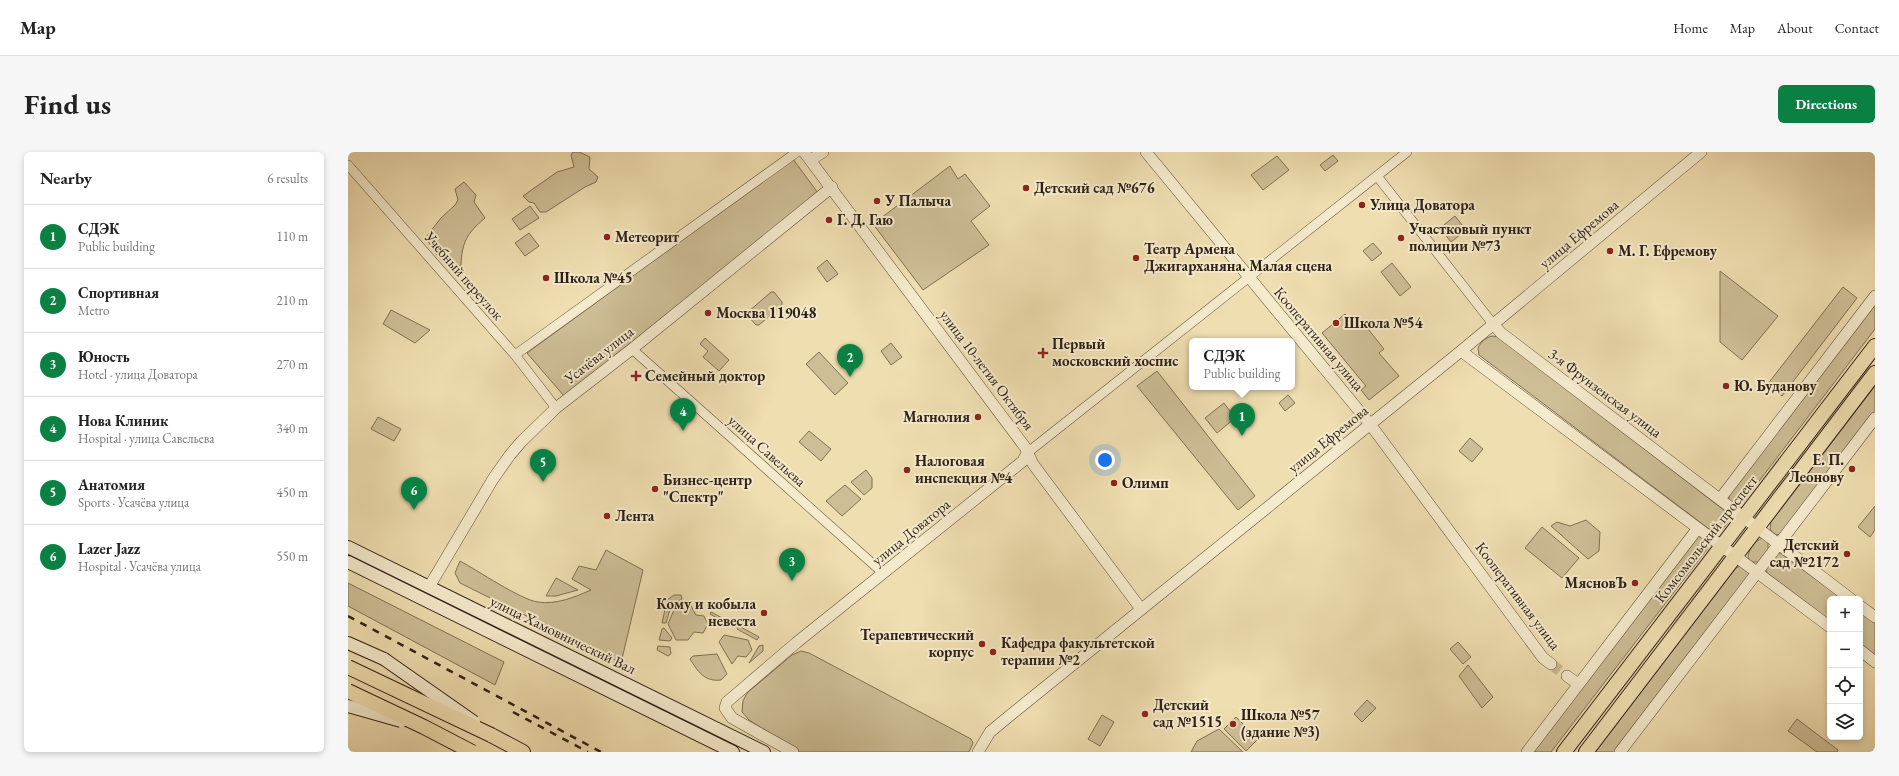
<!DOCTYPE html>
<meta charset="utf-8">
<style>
:root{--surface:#fff;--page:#f6f6f6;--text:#222;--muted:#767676;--line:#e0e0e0;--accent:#0b8043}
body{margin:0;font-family:"EB Garamond",serif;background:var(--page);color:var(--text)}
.controls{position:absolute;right:12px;bottom:12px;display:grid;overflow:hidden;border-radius:6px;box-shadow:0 2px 6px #0003}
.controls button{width:36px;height:36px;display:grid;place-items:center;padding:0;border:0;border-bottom:1px solid var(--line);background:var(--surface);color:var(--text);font:20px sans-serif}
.you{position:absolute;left:757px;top:308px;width:14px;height:14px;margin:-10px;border:3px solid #fff;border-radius:50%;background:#1a73e8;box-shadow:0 0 0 6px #1a73e833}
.badge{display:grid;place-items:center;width:26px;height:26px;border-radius:50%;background:var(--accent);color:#fff;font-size:13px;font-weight:700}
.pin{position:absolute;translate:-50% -33px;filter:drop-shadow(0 1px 2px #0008)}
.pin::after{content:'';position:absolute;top:21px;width:14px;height:12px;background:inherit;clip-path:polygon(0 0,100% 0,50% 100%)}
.popup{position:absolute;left:841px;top:186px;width:106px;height:52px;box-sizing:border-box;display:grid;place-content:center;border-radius:6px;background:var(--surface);filter:drop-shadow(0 1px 3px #0005);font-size:13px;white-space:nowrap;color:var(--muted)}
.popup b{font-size:15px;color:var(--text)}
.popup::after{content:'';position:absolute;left:50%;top:100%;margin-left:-8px;border:8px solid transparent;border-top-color:var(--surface)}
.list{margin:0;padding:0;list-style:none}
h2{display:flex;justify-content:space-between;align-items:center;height:52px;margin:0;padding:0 16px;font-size:17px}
h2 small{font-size:13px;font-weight:400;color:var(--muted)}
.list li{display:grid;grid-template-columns:26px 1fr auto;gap:12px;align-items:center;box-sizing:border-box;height:64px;padding:0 16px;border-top:1px solid var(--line)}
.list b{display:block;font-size:15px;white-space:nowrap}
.list p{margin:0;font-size:13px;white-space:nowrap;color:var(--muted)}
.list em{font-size:13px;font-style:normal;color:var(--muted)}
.icon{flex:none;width:22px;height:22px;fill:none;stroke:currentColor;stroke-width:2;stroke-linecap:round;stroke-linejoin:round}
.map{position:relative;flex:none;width:1527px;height:600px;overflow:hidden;border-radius:6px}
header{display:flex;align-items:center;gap:24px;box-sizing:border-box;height:56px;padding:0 20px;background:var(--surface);border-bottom:1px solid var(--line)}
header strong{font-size:19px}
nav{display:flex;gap:22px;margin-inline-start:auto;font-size:14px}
.intro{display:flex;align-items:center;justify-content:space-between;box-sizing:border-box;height:96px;padding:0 24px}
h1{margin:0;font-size:28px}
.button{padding:10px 18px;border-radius:6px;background:var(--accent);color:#fff;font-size:14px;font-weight:700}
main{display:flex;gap:24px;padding:0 24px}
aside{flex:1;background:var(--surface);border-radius:6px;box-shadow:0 2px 6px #0003}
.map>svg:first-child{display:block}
.green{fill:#cebe96;stroke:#7e7056}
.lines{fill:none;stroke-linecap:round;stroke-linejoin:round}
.tertiary-tunnel{stroke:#c9b891;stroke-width:11;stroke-dasharray:11 5.5;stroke-linecap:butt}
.minor-casing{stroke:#5f503c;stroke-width:10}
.tertiary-casing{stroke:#5f503c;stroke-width:12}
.secondary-casing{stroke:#2f2116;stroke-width:14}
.primary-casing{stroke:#2f2116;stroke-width:16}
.minor{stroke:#f5eacc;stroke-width:9}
.tertiary{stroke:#f5eacc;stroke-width:11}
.secondary{stroke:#f5eacc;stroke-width:12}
.primary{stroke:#efdeb0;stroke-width:14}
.rail{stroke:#2f2116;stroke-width:2.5;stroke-dasharray:7 7;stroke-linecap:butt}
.secondary-bridge-casing{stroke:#2f2116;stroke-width:14;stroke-linecap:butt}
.primary-bridge-casing{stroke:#2f2116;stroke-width:16;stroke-linecap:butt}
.secondary-bridge{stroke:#f5eacc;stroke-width:12}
.primary-bridge{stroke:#efdeb0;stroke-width:14}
.poi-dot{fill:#8f2418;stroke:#f5eacc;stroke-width:1.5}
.labels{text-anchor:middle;stroke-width:4;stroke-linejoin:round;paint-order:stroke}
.poi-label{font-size:15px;font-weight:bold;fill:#2f2116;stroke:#f5eacc;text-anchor:start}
.street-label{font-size:15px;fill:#2f2116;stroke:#f5eacc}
</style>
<header>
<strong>Map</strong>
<nav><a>Home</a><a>Map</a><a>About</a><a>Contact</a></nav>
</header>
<div class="intro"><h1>Find us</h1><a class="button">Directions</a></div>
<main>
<aside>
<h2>Nearby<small>6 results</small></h2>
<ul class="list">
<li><span class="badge">1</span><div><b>СДЭК</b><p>Public building</p></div><em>110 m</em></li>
<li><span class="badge">2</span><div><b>Спортивная</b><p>Metro</p></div><em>210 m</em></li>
<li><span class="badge">3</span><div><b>Юность</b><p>Hotel · улица Доватора</p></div><em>270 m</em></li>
<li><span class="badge">4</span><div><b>Нова Клиник</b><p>Hospital · улица Савельева</p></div><em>340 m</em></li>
<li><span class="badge">5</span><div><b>Анатомия</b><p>Sports · Усачёва улица</p></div><em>450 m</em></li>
<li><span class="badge">6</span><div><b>Lazer Jazz</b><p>Hospital · Усачёва улица</p></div><em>550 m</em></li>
</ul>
</aside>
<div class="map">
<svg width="1527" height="600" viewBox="0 0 1527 600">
<rect width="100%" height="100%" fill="#efdeb0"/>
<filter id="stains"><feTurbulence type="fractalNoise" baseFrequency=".005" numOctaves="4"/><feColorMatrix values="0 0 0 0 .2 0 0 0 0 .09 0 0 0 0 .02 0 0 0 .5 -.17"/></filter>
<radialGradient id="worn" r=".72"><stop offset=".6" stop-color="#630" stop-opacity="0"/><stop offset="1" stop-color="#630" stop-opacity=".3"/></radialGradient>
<path class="green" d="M225 0H231L242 5 241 17 250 25 248 30 237 35 198 60H192L186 51 181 50 175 44 209 20 226 15 223 3Z
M985 3 990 9 977 19 972 13Z
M929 4 941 18 915 38 903 23Z
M445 7 470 41 465 46 216 244 179 201Z
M602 14 610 27 617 22 642 54 623 69 641 93 575 138 525 72Z
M116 30 128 43 126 50 137 66C119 81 114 90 113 113 98 121 84 97 78 85L93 66 107 53 110 48 107 37Z
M182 54 191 66 172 78 164 67Z
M1107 64 1118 78 1103 90 1092 76Z
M181 81 191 94 177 104 167 91Z
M1025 91 1034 101 1024 109 1015 99Z
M479 108 490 122 479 130 469 116Z
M1044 111 1063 135 1052 144 1033 120Z
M1372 119 1430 164 1394 208 1372 190Z
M1495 135 1509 146 1434 244 1419 233Z
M423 140H426L434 150V153L411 173H408L399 163 400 160Z
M1527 151V177L1396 349 1392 352H1384L1381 347V341Z
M43 158 82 178 67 191 35 172Z
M997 162 1005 172 1012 167 1036 197 1031 201 1051 224 1021 248 1013 238 1018 234 974 181Z
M1144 184 1151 185 1381 362C1382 371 1374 381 1365 380L1131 203 1130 196C1133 190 1137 186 1144 184Z
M357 186 381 208 371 219 355 205 360 199 352 192Z
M543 191 554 205 543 213 533 199Z
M471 200 500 231 487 243 458 212Z
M809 219 907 344 890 358 789 234Z
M1527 234V261L1432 383 1426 382 1422 377 1423 370Z
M940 243 947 251 937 259 931 251Z
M876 251 887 266 869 281 857 266Z
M30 265 53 277 46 289 23 277Z
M461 279 483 297 473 309 451 290Z
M1122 286 1135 297 1124 310 1111 299Z
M518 318 524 326V336L516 343 503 330Z
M497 333 513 347 494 364 478 349Z
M1527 354V378L1522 385 1510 375Z
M1238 368 1252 380 1251 399 1240 407 1203 374 1209 370 1222 374Z
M1194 375 1231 406 1214 426 1177 396Z
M1350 384 1360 389V396L1203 600H1185Z
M1414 386 1420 389V397L1410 410H1404L1400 406C1400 398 1407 389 1414 386Z
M258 398 295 418 273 511 112 431 107 421 112 409C129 418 173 448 190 450 208 453 227 445 243 438L224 427 231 414 248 418Z
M1432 401 1495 447H1482V471L1420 424C1415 415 1423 404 1432 401Z
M1392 414 1402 419 1401 423 1267 600H1247L1388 416Z
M208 426 230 438 208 444H198Z
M0 431 156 510 147 533 0 454Z
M326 443H333L334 446 333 448 324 450 318 471H314L319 448Z
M343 454 348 463 356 464 360 472 355 481 346 480 340 488H328L320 472 326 458Z
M363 460 380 469 379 472 362 462Z
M1512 460 1527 471V505L1512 493Z
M391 474 411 485 409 488 389 477Z
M316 476 324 486 322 489 311 488 314 477Z
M376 483 400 488 404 498 398 505 390 504 384 512 371 490Z
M1110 490 1123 505 1115 512 1102 497Z
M415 493V499L401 511 411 494Z
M310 494 322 495 323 502 320 504 309 498Z
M453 499 461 501 623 587 625 591 621 600H452L401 568 394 560 395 549 399 541 444 503Z
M369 502 379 522 373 528C357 530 350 520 342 507L345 504Z
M1120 513 1145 545 1134 556 1111 524Z
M1019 548 1028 556 1014 570 1006 562Z
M754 563 766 570 752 594 740 587Z
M888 565 910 587 898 599 876 577Z
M1449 567 1490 598 1489 600H1469L1440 579Z
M871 577 895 600H843L849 589Z"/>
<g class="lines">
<path class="tertiary-tunnel" d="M1203 512 1219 524"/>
<g class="minor-casing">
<path id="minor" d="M0 13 167 203 208 256
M1029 24 1145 172
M284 197 535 421
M167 203 449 0
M679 301 1059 0"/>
</g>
<g class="tertiary-casing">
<path id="tertiary" d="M456 0 677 295 685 312 793 457
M798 0 1022 272 1195 506 1203 512
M464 7 475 0
M1145 172 1153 181 1503 447
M1113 199 1482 475
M1372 347 1527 144
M81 435 145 327 162 303 173 290 208 256 284 197 484 35
M1512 454 1527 465
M1512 498 1527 510
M1219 524 1230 532
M445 600 384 566 377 556 379 550 448 491 675 309 679 301
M630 600 642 580 665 561 1113 199 1353 0
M1179 600 1350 376
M1272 600 1527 266"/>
</g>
<g class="secondary-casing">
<path id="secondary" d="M0 395 416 600
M0 410 385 600
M0 491 36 507"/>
</g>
<g class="primary-casing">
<path id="primary" d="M143 583 175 600
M1216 600 1527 194
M1238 600 1527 221"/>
</g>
<use href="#minor" class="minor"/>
<use href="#tertiary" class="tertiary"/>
<use href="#secondary" class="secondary"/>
<use href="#primary" class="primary"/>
<path class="rail" d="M0 464 253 600
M165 560 240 600"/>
<g class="secondary-bridge-casing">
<path id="secondary-bridge" d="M36 507 126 570
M0 554 53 569"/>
</g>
<g class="primary-bridge-casing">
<path id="primary-bridge" d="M0 515 143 583
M0 539 76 575 124 600"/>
</g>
<use href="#secondary-bridge" class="secondary-bridge"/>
<use href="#primary-bridge" class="primary-bridge"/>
</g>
<g class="poi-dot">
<circle cx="678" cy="36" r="4"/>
<circle cx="529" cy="49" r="4"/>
<circle cx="1014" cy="53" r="4"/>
<circle cx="481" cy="68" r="4"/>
<circle cx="259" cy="85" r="4"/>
<circle cx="1053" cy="86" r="4"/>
<circle cx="1262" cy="99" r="4"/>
<circle cx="788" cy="106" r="4"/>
<circle cx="198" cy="126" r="4"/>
<circle cx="360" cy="161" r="4"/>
<circle cx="988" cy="171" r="4"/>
<path d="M693 195h4v4h4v4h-4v4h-4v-4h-4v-4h4z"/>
<path d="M286 218h4v4h4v4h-4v4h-4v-4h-4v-4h4z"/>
<circle cx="1378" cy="234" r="4"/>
<circle cx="630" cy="265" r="4"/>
<circle cx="1504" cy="317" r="4"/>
<circle cx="559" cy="318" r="4"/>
<circle cx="766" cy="331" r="4"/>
<circle cx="307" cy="337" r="4"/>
<circle cx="259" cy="364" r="4"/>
<circle cx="1499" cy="402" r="4"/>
<circle cx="1287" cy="431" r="4"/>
<circle cx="416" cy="461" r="4"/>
<circle cx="634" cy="492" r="4"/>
<circle cx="645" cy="500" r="4"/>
<circle cx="797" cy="562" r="4"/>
<circle cx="885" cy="572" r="4"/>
</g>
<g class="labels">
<g class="poi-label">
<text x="686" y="41">Детский сад №676</text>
<text x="537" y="54">У Палыча</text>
<text x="1022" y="58">Улица Доватора</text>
<text x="489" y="73">Г. Д. Гаю</text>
<text x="1061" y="82">Участковый пункт<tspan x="1061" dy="17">полиции №73</tspan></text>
<text x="267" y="90">Метеорит</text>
<text x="796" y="102">Театр Армена<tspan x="796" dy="17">Джигарханяна. Малая сцена</tspan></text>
<text x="1270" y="104">М. Г. Ефремову</text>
<text x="206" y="131">Школа №45</text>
<text x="368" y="166">Москва 119048</text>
<text x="996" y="176">Школа №54</text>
<text x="704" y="197">Первый<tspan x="704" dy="17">московский хоспис</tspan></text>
<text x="297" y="229">Семейный доктор</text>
<text x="1386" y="239">Ю. Буданову</text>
<text x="622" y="270" text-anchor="end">Магнолия</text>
<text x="1496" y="313" text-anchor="end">Е. П.<tspan x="1496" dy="17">Леонову</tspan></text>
<text x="567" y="314">Налоговая<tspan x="567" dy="17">инспекция №4</tspan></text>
<text x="315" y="333">Бизнес-центр<tspan x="315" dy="17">"Спектр"</tspan></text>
<text x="774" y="336">Олимп</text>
<text x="267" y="369">Лента</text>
<text x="1491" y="398" text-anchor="end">Детский<tspan x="1491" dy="17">сад №2172</tspan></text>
<text x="1279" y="436" text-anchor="end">МясновЪ</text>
<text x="408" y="457" text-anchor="end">Кому и кобыла<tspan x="408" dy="17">невеста</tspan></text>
<text x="626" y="488" text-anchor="end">Терапевтический<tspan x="626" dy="17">корпус</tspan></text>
<text x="653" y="496">Кафедра факультетской<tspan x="653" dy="17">терапии №2</tspan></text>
<text x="805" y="558">Детский<tspan x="805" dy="17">сад №1515</tspan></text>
<text x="893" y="568">Школа №57<tspan x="893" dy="17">(здание №3)</tspan></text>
</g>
<g class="street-label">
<text transform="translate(1231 82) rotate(-40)" y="5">улица Ефремова</text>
<text transform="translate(116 124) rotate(49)" y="5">Учебный переулок</text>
<text transform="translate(971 187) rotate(50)" y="5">Кооперативная улица</text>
<text transform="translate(251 203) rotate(-38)" y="5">Усачёва улица</text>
<text transform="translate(639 218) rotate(53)" y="5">улица 10-летия Октября</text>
<text transform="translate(1257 241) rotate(37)" y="5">3-я Фрунзенская улица</text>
<text transform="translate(980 287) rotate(-39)" y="5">улица Ефремова</text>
<text transform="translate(419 299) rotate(42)" y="5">улица Савельева</text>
<text transform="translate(563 380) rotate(-39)" y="5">улица Доватора</text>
<text transform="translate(1358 387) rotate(-52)" y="5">Комсомольский проспект</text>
<text transform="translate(1170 444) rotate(53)" y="5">Кооперативная улица</text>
<text transform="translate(215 483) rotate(26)" y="5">улица Хамовнический Вал</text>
</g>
</g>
<rect width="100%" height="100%" filter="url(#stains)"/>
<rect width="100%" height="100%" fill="url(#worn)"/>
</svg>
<div class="controls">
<button>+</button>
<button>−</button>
<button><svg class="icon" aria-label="locate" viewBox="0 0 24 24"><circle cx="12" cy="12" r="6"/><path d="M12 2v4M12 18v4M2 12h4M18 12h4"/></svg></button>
<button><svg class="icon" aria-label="layers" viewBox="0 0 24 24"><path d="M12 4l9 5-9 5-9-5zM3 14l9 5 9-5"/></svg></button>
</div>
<div class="you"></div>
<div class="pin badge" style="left:894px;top:284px">1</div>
<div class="popup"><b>СДЭК</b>Public building</div>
<div class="pin badge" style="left:502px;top:225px">2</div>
<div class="pin badge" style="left:444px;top:429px">3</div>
<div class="pin badge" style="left:335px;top:279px">4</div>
<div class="pin badge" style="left:195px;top:330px">5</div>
<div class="pin badge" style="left:66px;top:358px">6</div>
</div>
</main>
